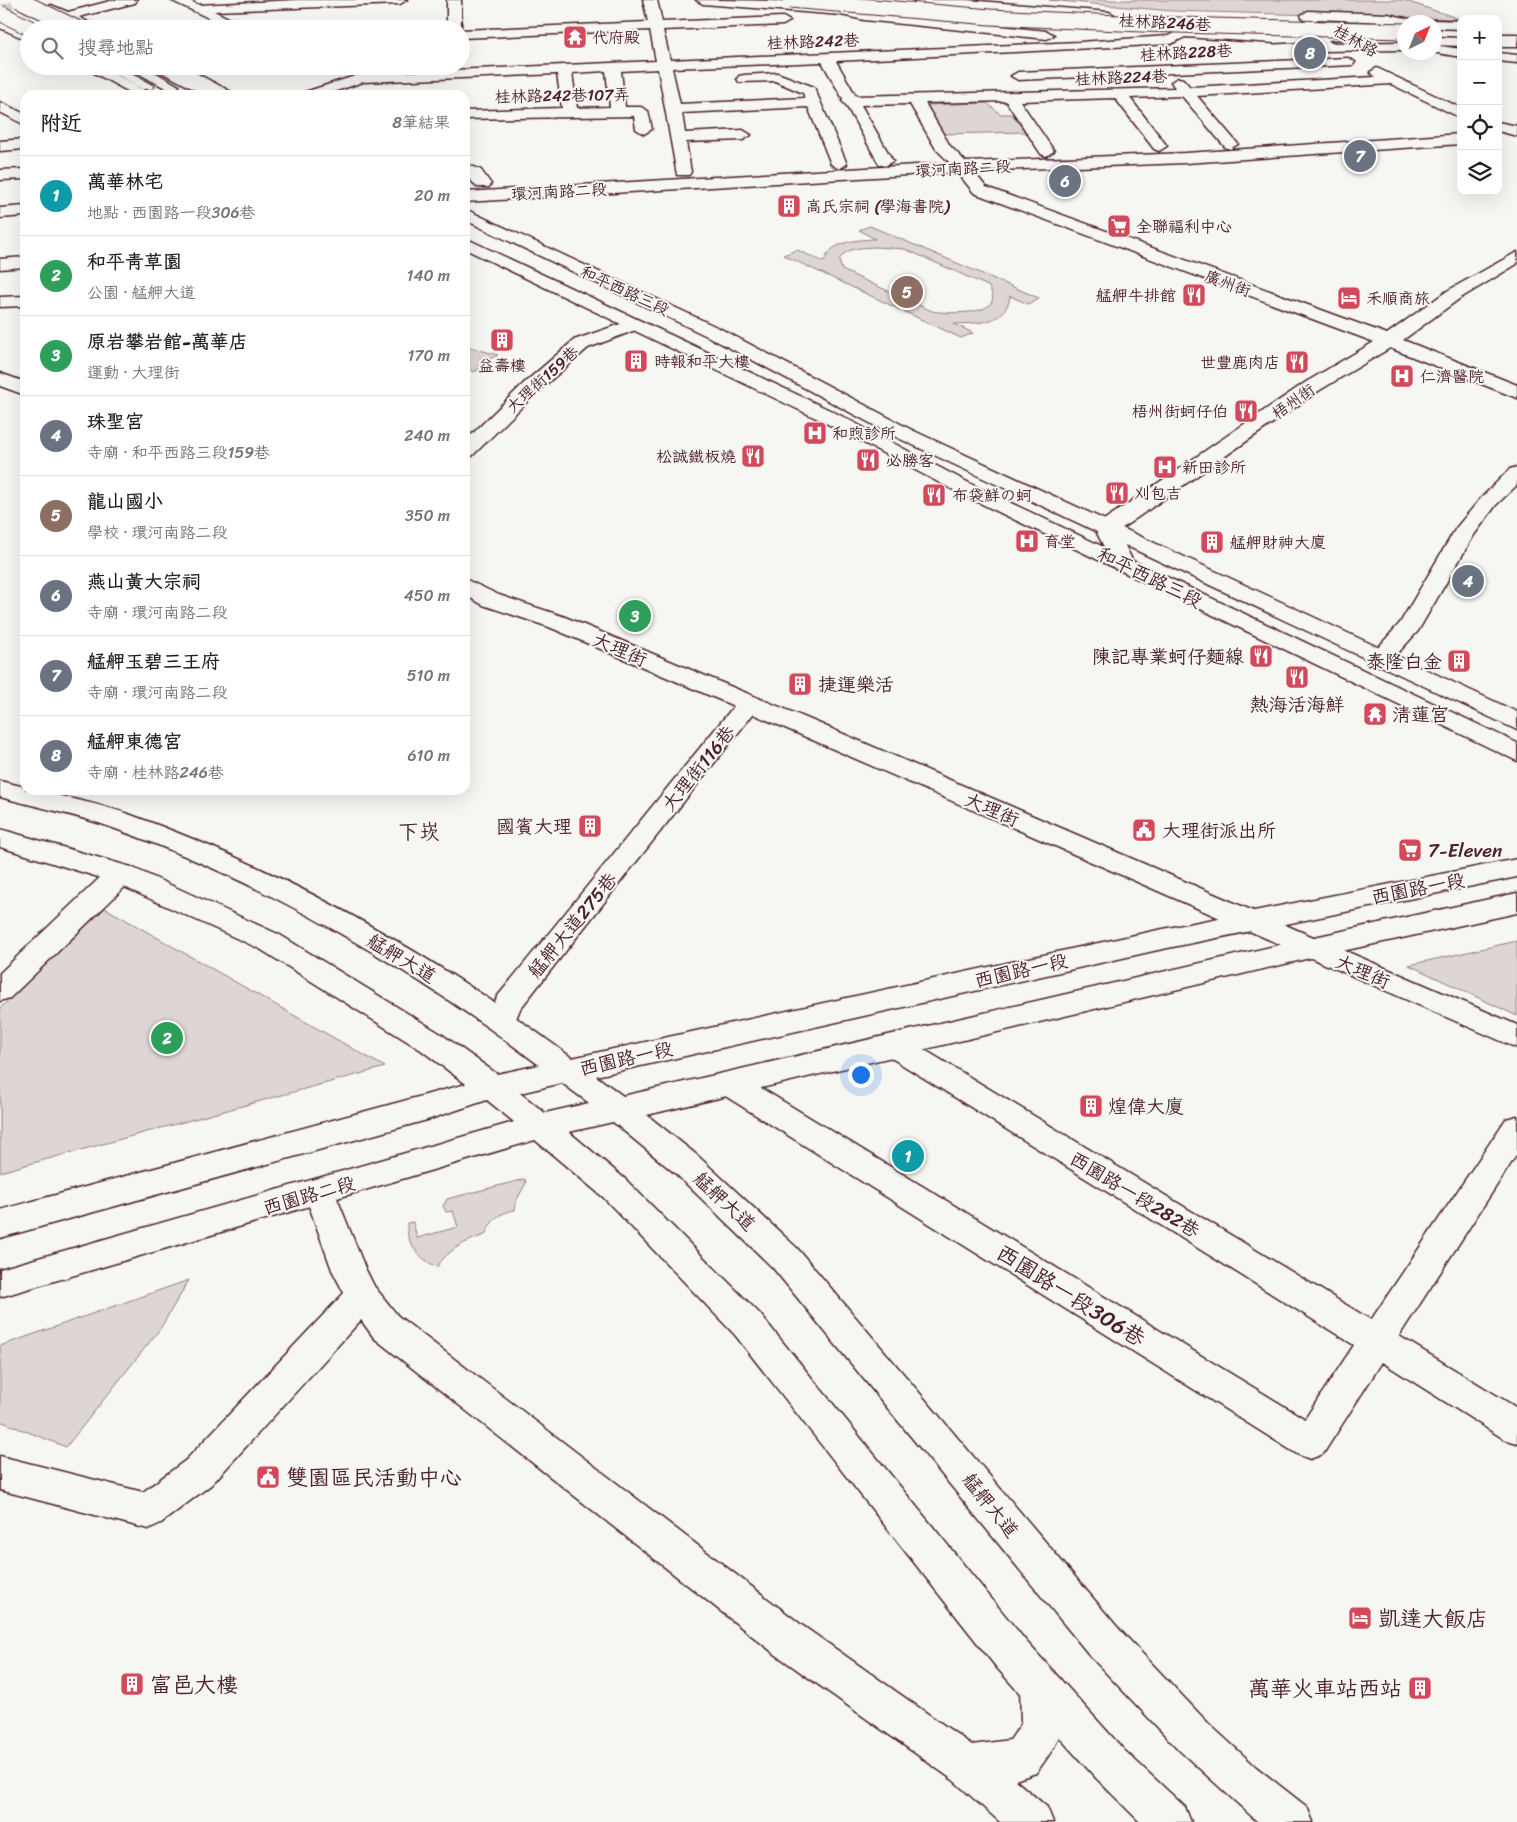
<!DOCTYPE html>
<html lang="zh-TW">
<meta charset="utf-8">
<style>
:root{--surface:#fff;--page:#f6f6f6;--text:#202124;--muted:#757577;--line:#e0e0e0;--accent:#2563eb}
body{margin:0;font-family:Sriracha,"LXGW WenKai TC","Klee One",sans-serif;background:var(--page);color:var(--text)}
.controls{position:absolute;right:15px;top:15px;display:grid;overflow:hidden;border-radius:10px;box-shadow:0 5px 20px #0002}
.controls button{width:45px;height:45px;display:grid;place-items:center;padding:0;border:0;border-bottom:1px solid var(--line);background:var(--surface);color:var(--text);font:25px sans-serif}
.compass{position:absolute;left:1397px;top:15px;width:45px;height:45px;border-radius:50%;background:var(--surface);box-shadow:0 5px 20px #0002;rotate:43deg}
.you{position:absolute;left:860px;top:1074px;width:18px;height:18px;margin:-12px;border:4px solid #fff;border-radius:50%;background:#1a73e8;box-shadow:0 0 0 8px #1a73e833}
.badge{display:grid;place-items:center;width:32px;height:32px;border-radius:50%;background:var(--accent);color:#fff;font-size:16px;font-weight:700}
.pin{position:absolute;translate:-50% -50%;border:2px solid #fff;box-shadow:0 1px 5px #0006}
.list{margin:0;padding:0;list-style:none}
h2{display:flex;justify-content:space-between;align-items:center;height:65px;margin:0;padding:0 20px;font-size:21px}
h2 small{font-size:16px;font-weight:400;color:var(--muted)}
.list li{display:grid;grid-template-columns:32px 1fr auto;gap:15px;align-items:center;box-sizing:border-box;height:80px;padding:0 20px;border-top:1px solid var(--line)}
.list b{display:block;font-size:19px;white-space:nowrap}
.list p{margin:0;font-size:16px;white-space:nowrap;color:var(--muted)}
.list em{font-size:16px;font-style:normal;color:var(--muted)}
.icon{flex:none;width:28px;height:28px;fill:none;stroke:currentColor;stroke-width:2;stroke-linecap:round;stroke-linejoin:round}
.map{position:relative;flex:none;width:1517px;height:1822px;overflow:hidden}
.search{position:absolute;background:var(--surface);box-shadow:0 5px 20px #0002;left:20px;top:20px;width:450px;height:55px;display:flex;align-items:center;gap:12px;box-sizing:border-box;padding:0 18px;border-radius:28px;color:var(--muted);font-size:19px}
.panel{position:absolute;background:var(--surface);box-shadow:0 5px 20px #0002;left:20px;top:90px;width:450px;height:705px;border-radius:15px}
.map>svg:first-child{display:block}
.green{fill:#ddd6d5;stroke:#947a80;fill-rule:evenodd}
.lines{fill:none;stroke-linecap:round;stroke-linejoin:round}
.minor-tunnel{stroke:#d4cbca;stroke-width:15;stroke-dasharray:15 8;stroke-linecap:butt}
.minor-casing{stroke:#4a1f2b;stroke-width:3}
.major-casing{stroke:#4a1f2b;stroke-width:3}
.highway-casing{stroke:#4a1f2b;stroke-width:3}
.minor{fill:#f6f6f2;fill-rule:evenodd}
.major{fill:#f6f6f2;fill-rule:evenodd}
.highway{fill:#f6f6f2;fill-rule:evenodd}
.major-bridge-casing{stroke:#4a1f2b;stroke-width:17;stroke-linecap:butt}
.highway-bridge-casing{stroke:#4a1f2b;stroke-width:17;stroke-linecap:butt}
.major-bridge{stroke:#f6f6f2;stroke-width:15}
.highway-bridge{stroke:#f6f6f2;stroke-width:15}
.labels{text-anchor:middle;stroke-width:4;stroke-linejoin:round;paint-order:stroke}
.far-street-label{font-size:16px;fill:#4a1f2b;stroke:#f6f6f2}
.far-poi-label{font-size:16px;fill:#4a1f2b;stroke:#f6f6f2;text-anchor:start}
.street-label{font-size:19px;fill:#4a1f2b;stroke:#f6f6f2}
.poi-label{font-size:19px;fill:#4a1f2b;stroke:#f6f6f2;text-anchor:start}
.quarter-label{font-size:21px;fill:#4a1f2b;stroke:#f6f6f2}
.near-street-label{font-size:22px;fill:#4a1f2b;stroke:#f6f6f2}
.near-poi-label{font-size:22px;fill:#4a1f2b;stroke:#f6f6f2;text-anchor:start}
</style>
<div class="map">
<svg width="1517" height="1822" viewBox="0 0 1517 1822">
<rect width="100%" height="100%" fill="#f6f6f2"/>
<filter id="ink" filterUnits="userSpaceOnUse"><feTurbulence type="fractalNoise" baseFrequency=".02" numOctaves="2"/><feDisplacementMap in="SourceGraphic" scale="10" xChannelSelector="R" yChannelSelector="G"/><feConvolveMatrix kernelMatrix="1 2 1 2 8 2 1 2 1" color-interpolation-filters="sRGB"/></filter>
<g filter="url(#ink)">
<path class="green" d="M1049 0H1403L1460 19 1172 11Z
M987 103 1000 114H1012L1025 132 944 134 925 105Z
M870 226 1039 298 1028 304 1010 296C1006 325 977 323 954 324L973 333 961 338 783 255 797 250 824 262C830 241 856 240 875 239L859 230ZM875 247 905 249 988 286C1010 317 948 314 932 311L842 270 839 260C846 247 862 248 875 247Z
M466 346 498 355 483 362 478 370 473 372 465 366Z
M105 908 385 1067 0 1172V1008Z
M1517 941V1016L1409 965Z
M525 1179 526 1183 516 1201 515 1210C500 1212 491 1220 485 1235 466 1241 448 1249 437 1267 419 1258 406 1245 407 1223L413 1222 417 1238 458 1227 453 1211 446 1212 443 1206 447 1199Z
M189 1280 160 1329 66 1447 0 1421V1346Z"/>
<g class="lines">
<path class="minor-tunnel" d="M0 13 33 4"/>
<g class="minor-casing">
<path id="minor" d="M114 0H137L135 3 79 17 100 29H82L44 9 51 5 68 12Z
M170 0H188L199 5 296 0H407L400 4 214 11 251 29H232Z
M447 0H461V29H447Z
M643 0H657L662 22 783 17 790 21 783 25 663 30 670 60 1080 42 1168 36 1182 29 1274 35 1309 33 1301 15 1308 11 1388 14 1410 19 1411 22H1404V26L1388 22 1317 19 1322 32 1342 31 1349 35 1342 39 1328 40 1331 43 1404 42V50L1320 51 1313 47 1317 44 1314 41 1274 43 1185 37 1171 44 836 61 856 96 1175 88 1171 82 1178 78 1183 79 1190 87 1375 77 1370 72 1377 68 1461 108V118L1391 84 1197 96 1238 144 1230 149 1225 147 1182 96 1130 98 1167 146 1159 151 1154 149 1115 98 1020 101 1054 151 1046 156 1041 154 1006 101 925 103 950 146 966 162 1186 153 1461 134V144L1186 163 973 171 986 187 1387 334 1447 291 1517 252V264L1459 299 1403 340 1517 385V398L1390 348 1320 390 1118 531 1134 564 1131 569 1123 571 1115 569 1095 529 1098 524 1306 382 1374 342 974 193 957 172 465 202V192L950 163 936 149 910 104 861 105 893 161 885 166 879 164 846 105 842 101 843 99 822 62 672 68 680 104 805 98 803 93 775 81 739 82 737 79 739 76 744 75 777 73 814 87 847 164 839 169 831 164 808 107 682 113 685 133 743 130 751 135 743 140 686 142 691 172 689 175H677L658 69 621 71 625 107H641L648 111 652 129 644 134 636 129 634 116 465 119V111L562 108 557 74 363 82 324 95H303L305 92 361 74 656 61 650 30 461 38V30L648 22ZM606 71 610 107 577 108 572 73Z
M696 0C752 0 809 0 864 12L1047 31 1054 35 1047 39 864 20 841 15 703 4Z
M913 0H967L1109 12 1116 16 1109 20 920 4Z
M0 19 29 32V41L0 28Z
M1434 20 1461 21V29L1434 28V22H1428Z
M1498 34H1517V42H1498Z
M1434 45 1461 49V57L1431 52H1434Z
M1498 53 1517 55V63L1498 61Z
M1348 58 1355 62 1353 65 1018 80 1011 76 1018 72Z
M81 66H100L153 95H135Z
M164 66H183L237 95H219Z
M0 102 25 114V125L0 112Z
M1498 122 1517 126V136L1498 131Z
M25 139V149L0 151V141Z
M25 169V179L0 180V170Z
M25 206V216L0 218V208Z
M25 257V267L0 269V259Z
M25 296V306L0 307V297Z
M632 320 638 321 641 325 638 329 588 348 537 392 472 456 465 458V441L523 384 574 340Z
M0 373 25 382V395L0 386Z
M1517 467V485L1496 505 1474 535 1418 631 1388 664 1380 666 1372 664 1368 659 1400 623 1456 528 1482 497 1510 469Z
M465 579 499 595 565 617 818 723 1517 1025V1048L753 714 520 1009 512 1029 502 1032 492 1029 487 1021 497 997 734 706 549 627 483 605 465 595Z
M121 865 131 867 134 874 131 881 10 998 0 1001V973L111 867Z
M895 1035 905 1038 1371 1320 1506 1119 1517 1116V1154L1399 1336 1517 1408V1443L1504 1439 1382 1362 1323 1454 1310 1459 1297 1454 719 1092 715 1084 719 1076 730 1072 741 1076 1305 1419 1354 1345 885 1054 880 1046 885 1038Z
M320 1179 331 1183 365 1268 374 1286 398 1316 803 1626 972 1745 1010 1740 1021 1724 1020 1686 1026 1672 1040 1666 1054 1672C1061 1688 1065 1712 1061 1729 1058 1745 1045 1760 1036 1773L1015 1780 1047 1807 1053 1822H1000L953 1780 775 1654 374 1338 361 1320 212 1484 161 1523 148 1529 0 1490V1456L143 1492 186 1460 344 1293 332 1270 304 1192 309 1183Z"/>
</g>
<g class="major-casing">
<path id="major" d="M101 66H119L154 86 152 89H142Z
M125 66H144L179 86 177 89H167Z
M150 66H169L223 95H205Z
M465 163 481 170 491 184 489 187H477L465 174Z
M465 209 721 329 912 430 1517 712V730L898 438 709 337 465 220Z
M465 238 832 411 973 485 1517 743V761L959 493 818 419 465 249Z
M0 781 25 787V790H36C67 798 101 804 131 815 289 872 438 958 572 1058L1158 930 1517 859V877L1158 950 596 1076 623 1096 1310 938 1517 893V913L1310 958 647 1115 698 1156 797 1248 1119 1629 1208 1723 1256 1767 1307 1807 1313 1822H1258L1180 1751 1091 1657 773 1268 676 1174 613 1122 569 1132 625 1179 759 1313 1025 1640 1124 1750 1185 1807 1191 1822H1140L1096 1778 997 1668 735 1335 603 1197 535 1140 0 1297V1269L514 1122 487 1100 427 1120 0 1238V1210L466 1084 421 1050 260 949 111 881 0 847V829L131 867 280 935 441 1034 497 1074 539 1065C413 969 263 881 113 828 77 815 37 807 0 797ZM562 1083 589 1103 545 1113 520 1093Z"/>
</g>
<g class="highway-casing">
<path id="highway" d="M1434 37 1461 38V46L1434 45Z
M1498 39H1517V47H1498Z"/>
</g>
<use href="#minor" class="minor"/>
<use href="#major" class="major"/>
<use href="#highway" class="highway"/>
<g class="major-bridge-casing">
<path id="major-bridge" d="M19 0 79 29
M0 13 32 29"/>
</g>
<g class="highway-bridge-casing">
<path id="highway-bridge" d="M790 0 990 17 1142 24 1404 31"/>
</g>
<use href="#major-bridge" class="major-bridge"/>
<use href="#highway-bridge" class="highway-bridge"/>
</g>
</g>
<defs>
<g id="temple-square" transform="scale(1.25)"><rect x="-9" y="-9" width="18" height="18" rx="4" fill="#d1495b" stroke="#f6f6f2"/><path d="M0-6L5-2H3V0L6.5 2.5H4V6H1.5V3h-3V6H-4V2.5H-6.5L-3 0V-2H-5Z" fill="#fff"/></g>
<g id="building-square" transform="scale(1.25)"><rect x="-9" y="-9" width="18" height="18" rx="4" fill="#d1495b" stroke="#f6f6f2"/><path d="M-4-6H4V6H1V3H-1V6H-4ZM-2.5-4.3h1.7v1.8h-1.7ZM.8-4.3h1.7v1.8H.8ZM-2.5-1h1.7V.8h-1.7ZM.8-1h1.7V.8H.8Z" fill="#fff"/></g>
<g id="supermarket-square" transform="scale(1.25)"><rect x="-9" y="-9" width="18" height="18" rx="4" fill="#d1495b" stroke="#f6f6f2"/><path d="M-6-5.5h2.5l.6 2H6L4.5 2H-2.5L-4.4-4H-6ZM-1.5 3.2a1.3 1.3 0 1 0 .1 0ZM3 3.2a1.3 1.3 0 1 0 .1 0Z" fill="#fff"/></g>
<g id="restaurant-square" transform="scale(1.25)"><rect x="-9" y="-9" width="18" height="18" rx="4" fill="#d1495b" stroke="#f6f6f2"/><path d="M-5-6h1v4h1v-4h1v4h1v-4h1v5L-1.5 .5V6h-2V.5L-5-1ZM5-6V6H3V1.5H1.5Q1.5-4 5-6Z" fill="#fff"/></g>
<g id="hotel-square" transform="scale(1.25)"><rect x="-9" y="-9" width="18" height="18" rx="4" fill="#d1495b" stroke="#f6f6f2"/><path d="M-6-4.5h1.5V1H6V5H4.5V3h-9V5H-6ZM-4 0a1.8 1.8 0 1 1 3.6 0ZM.5 0V-2.5h3Q6-2.5 6 0Z" fill="#fff"/></g>
<g id="hospital-square" transform="scale(1.25)"><rect x="-9" y="-9" width="18" height="18" rx="4" fill="#d1495b" stroke="#f6f6f2"/><path d="M-5-5h3v3.5h4V-5h3V5h-3V1.5h-4V5h-3Z" fill="#fff"/></g>
<g id="civic-square" transform="scale(1.25)"><rect x="-9" y="-9" width="18" height="18" rx="4" fill="#d1495b" stroke="#f6f6f2"/><path d="M-.6-6.5H3V-4.5H.6V-3L4-1V1h2V6H-6V1h2V-1L-.6-3ZM-1.2 2.5V6h2.4V2.5Z" fill="#fff"/></g>
</defs>
<g fill-rule="evenodd">
<use href="#temple-square" x="575" y="37"/>
<use href="#building-square" x="789" y="206"/>
<use href="#supermarket-square" x="1119" y="226"/>
<use href="#restaurant-square" x="1194" y="295"/>
<use href="#hotel-square" x="1349" y="298"/>
<use href="#building-square" x="502" y="340"/>
<use href="#building-square" x="636" y="361"/>
<use href="#restaurant-square" x="1297" y="362"/>
<use href="#hospital-square" x="1402" y="376"/>
<use href="#restaurant-square" x="1246" y="411"/>
<use href="#hospital-square" x="815" y="433"/>
<use href="#restaurant-square" x="753" y="456"/>
<use href="#restaurant-square" x="868" y="460"/>
<use href="#hospital-square" x="1165" y="467"/>
<use href="#restaurant-square" x="1117" y="493"/>
<use href="#restaurant-square" x="934" y="495"/>
<use href="#hospital-square" x="1027" y="541"/>
<use href="#building-square" x="1212" y="542"/>
<use href="#restaurant-square" x="1261" y="656"/>
<use href="#building-square" x="1459" y="661"/>
<use href="#restaurant-square" x="1297" y="677"/>
<use href="#building-square" x="800" y="684"/>
<use href="#temple-square" x="1375" y="714"/>
<use href="#building-square" x="590" y="826"/>
<use href="#civic-square" x="1144" y="830"/>
<use href="#supermarket-square" x="1410" y="850"/>
<use href="#building-square" x="1091" y="1106"/>
<use href="#civic-square" x="268" y="1477"/>
<use href="#hotel-square" x="1360" y="1618"/>
<use href="#building-square" x="132" y="1684"/>
<use href="#building-square" x="1420" y="1688"/>
</g>
<g class="labels">
<g class="far-street-label">
<text transform="translate(1165 22) rotate(3)" y="6">桂林路246巷</text>
<text transform="translate(1356 40) rotate(30)" y="6">桂林路</text>
<text transform="translate(813 41) rotate(-2)" y="6">桂林路242巷</text>
<text transform="translate(1186 52) rotate(-3)" y="6">桂林路228巷</text>
<text transform="translate(1121 77) rotate(-2)" y="6">桂林路224巷</text>
<text transform="translate(562 95) rotate(-1)" y="6">桂林路242巷107弄</text>
<text transform="translate(963 168) rotate(-3)" y="6">環河南路二段</text>
<text transform="translate(559 191) rotate(-3)" y="6">環河南路二段</text>
<text transform="translate(1228 283) rotate(20)" y="6">廣州街</text>
<text transform="translate(625 290) rotate(25)" y="6">和平西路三段</text>
<text transform="translate(542 379) rotate(-42)" y="6">大理街159巷</text>
<text transform="translate(1293 401) rotate(-35)" y="6">梧州街</text>
</g>
<g class="far-poi-label">
<text x="592" y="43">代府殿</text>
<text x="806" y="212">高氏宗祠 (學海書院)</text>
<text x="1136" y="232">全聯福利中心</text>
<text x="1176" y="301" text-anchor="end">艋舺牛排館</text>
<text x="1366" y="304">禾順商旅</text>
<text x="654" y="367">時報和平大樓</text>
<text x="1280" y="368" text-anchor="end">世豐鹿肉店</text>
<text x="502" y="371" text-anchor="middle">益壽樓</text>
<text x="1420" y="382">仁濟醫院</text>
<text x="1228" y="417" text-anchor="end">梧州街蚵仔伯</text>
<text x="832" y="439">和煦診所</text>
<text x="736" y="462" text-anchor="end">松誠鐵板燒</text>
<text x="886" y="466">必勝客</text>
<text x="1182" y="473">新田診所</text>
<text x="1134" y="499">刈包吉</text>
<text x="952" y="501">布袋鮮の蚵</text>
<text x="1044" y="547">育堂</text>
<text x="1230" y="548">艋舺財神大廈</text>
</g>
<g class="street-label">
<text transform="translate(1150 577) rotate(26)" y="7">和平西路三段</text>
<text transform="translate(620 649) rotate(23)" y="7">大理街</text>
<text transform="translate(698 768) rotate(-51)" y="7">大理街116巷</text>
<text transform="translate(992 809) rotate(23)" y="7">大理街</text>
<text transform="translate(1418 888) rotate(-11)" y="7">西園路一段</text>
<text transform="translate(572 925) rotate(-51)" y="7">艋舺大道275巷</text>
<text transform="translate(402 958) rotate(31)" y="7">艋舺大道</text>
<text transform="translate(1021 970) rotate(-13)" y="7">西園路一段</text>
<text transform="translate(1363 971) rotate(23)" y="7">大理街</text>
<text transform="translate(626 1058) rotate(-13)" y="7">西園路一段</text>
<text transform="translate(1135 1194) rotate(31)" y="7">西園路一段282巷</text>
<text transform="translate(309 1195) rotate(-16)" y="7">西園路二段</text>
<text transform="translate(725 1201) rotate(43)" y="7">艋舺大道</text>
<text transform="translate(991 1505) rotate(51)" y="7">艋舺大道</text>
</g>
<g class="poi-label">
<text x="1244" y="663" text-anchor="end">陳記專業蚵仔麵線</text>
<text x="1442" y="668" text-anchor="end">泰隆白金</text>
<text x="818" y="691">捷運樂活</text>
<text x="1297" y="711" text-anchor="middle">熱海活海鮮</text>
<text x="1392" y="721">清蓮宮</text>
<text x="572" y="833" text-anchor="end">國賓大理</text>
<text x="1162" y="837">大理街派出所</text>
<text x="1428" y="857">7-Eleven</text>
<text x="1108" y="1113">煌偉大廈</text>
</g>
<g class="quarter-label">
<text x="419" y="839">下崁</text>
</g>
<g class="near-street-label">
<text transform="translate(1071 1295) rotate(32)" y="8">西園路一段306巷</text>
</g>
<g class="near-poi-label">
<text x="286" y="1485">雙園區民活動中心</text>
<text x="1378" y="1626">凱達大飯店</text>
<text x="150" y="1692">富邑大樓</text>
<text x="1402" y="1696" text-anchor="end">萬華火車站西站</text>
</g>
</g>
</svg>
<div class="controls">
<button>+</button>
<button>−</button>
<button><svg class="icon" aria-label="locate" viewBox="0 0 24 24"><circle cx="12" cy="12" r="6"/><path d="M12 2v4M12 18v4M2 12h4M18 12h4"/></svg></button>
<button><svg class="icon" aria-label="layers" viewBox="0 0 24 24"><path d="M12 4l9 5-9 5-9-5zM3 14l9 5 9-5"/></svg></button>
</div>
<svg class="compass" viewBox="-18 -18 36 36"><path d="M0-13l5 13h-10z" fill="#e53935"/><path d="M0 13l5-13h-10z" fill="#757577"/></svg>
<div class="you"></div>
<div class="pin badge" style="left:908px;top:1156px;background:#0f9aa8">1</div>
<div class="pin badge" style="left:167px;top:1038px;background:#2e9e5b">2</div>
<div class="pin badge" style="left:635px;top:616px;background:#2e9e5b">3</div>
<div class="pin badge" style="left:1468px;top:581px;background:#6b7280">4</div>
<div class="pin badge" style="left:907px;top:292px;background:#8d6e63">5</div>
<div class="pin badge" style="left:1065px;top:181px;background:#6b7280">6</div>
<div class="pin badge" style="left:1360px;top:156px;background:#6b7280">7</div>
<div class="pin badge" style="left:1310px;top:53px;background:#6b7280">8</div>
<div class="search"><svg class="icon" aria-label="search" viewBox="0 0 24 24"><circle cx="10" cy="10" r="6"/><path d="M15 15l6 6"/></svg>搜尋地點</div>
<section class="panel">
<h2>附近<small>8筆結果</small></h2>
<ul class="list">
<li><span class="badge" style="background:#0f9aa8">1</span><div><b>萬華林宅</b><p>地點 · 西園路一段306巷</p></div><em>20 m</em></li>
<li><span class="badge" style="background:#2e9e5b">2</span><div><b>和平青草園</b><p>公園 · 艋舺大道</p></div><em>140 m</em></li>
<li><span class="badge" style="background:#2e9e5b">3</span><div><b>原岩攀岩館-萬華店</b><p>運動 · 大理街</p></div><em>170 m</em></li>
<li><span class="badge" style="background:#6b7280">4</span><div><b>珠聖宮</b><p>寺廟 · 和平西路三段159巷</p></div><em>240 m</em></li>
<li><span class="badge" style="background:#8d6e63">5</span><div><b>龍山國小</b><p>學校 · 環河南路二段</p></div><em>350 m</em></li>
<li><span class="badge" style="background:#6b7280">6</span><div><b>燕山黃大宗祠</b><p>寺廟 · 環河南路二段</p></div><em>450 m</em></li>
<li><span class="badge" style="background:#6b7280">7</span><div><b>艋舺玉碧三王府</b><p>寺廟 · 環河南路二段</p></div><em>510 m</em></li>
<li><span class="badge" style="background:#6b7280">8</span><div><b>艋舺東德宮</b><p>寺廟 · 桂林路246巷</p></div><em>610 m</em></li>
</ul>
</section>
</div>
